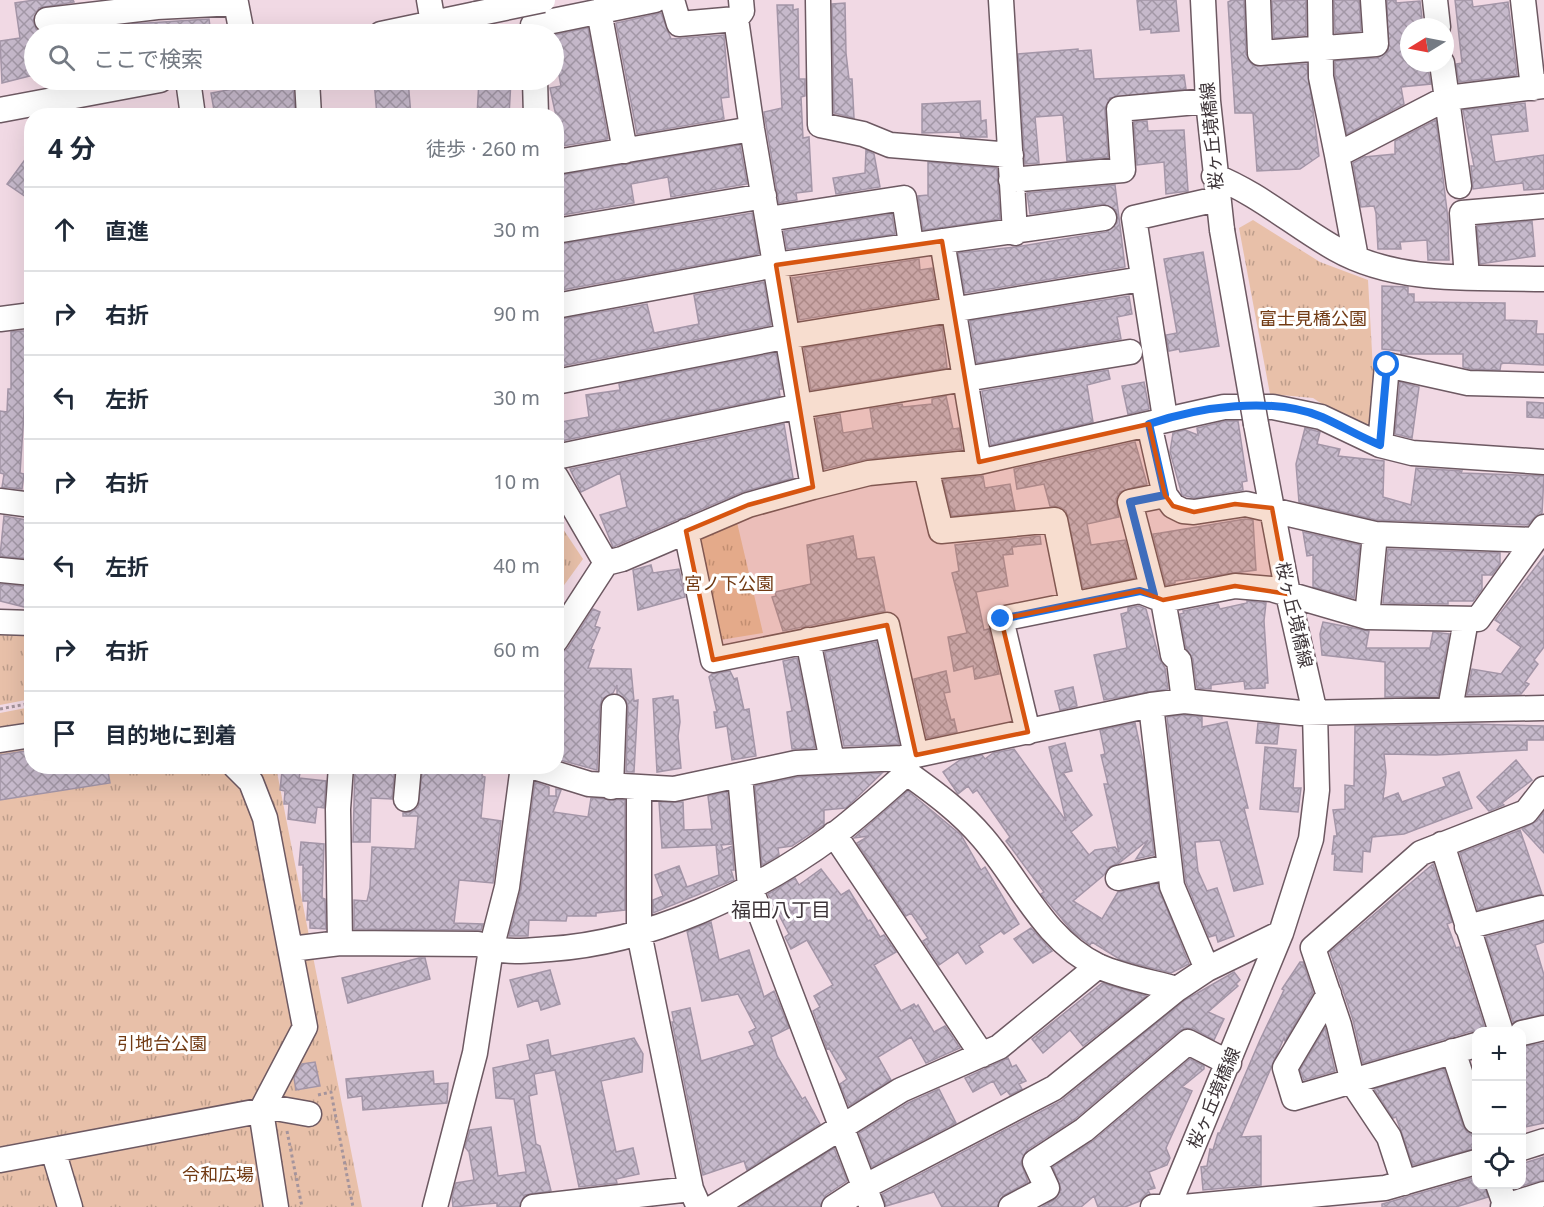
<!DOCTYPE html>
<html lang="ja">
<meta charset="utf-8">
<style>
:root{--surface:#fff;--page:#f2f2f3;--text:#1f2937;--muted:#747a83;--line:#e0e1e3}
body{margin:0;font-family:"Noto Sans","Noto Sans JP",sans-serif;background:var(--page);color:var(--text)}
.controls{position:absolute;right:18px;bottom:18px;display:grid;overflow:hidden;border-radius:12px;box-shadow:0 6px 24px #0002}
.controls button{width:54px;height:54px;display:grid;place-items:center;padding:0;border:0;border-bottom:2px solid var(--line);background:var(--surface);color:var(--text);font:30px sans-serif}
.compass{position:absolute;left:1400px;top:18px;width:54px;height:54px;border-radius:50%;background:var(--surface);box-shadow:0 6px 24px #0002;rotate:260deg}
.stop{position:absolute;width:18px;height:18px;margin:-14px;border:4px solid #1a73e8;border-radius:50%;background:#fff}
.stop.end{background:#1a73e8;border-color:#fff;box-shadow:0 2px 6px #0008}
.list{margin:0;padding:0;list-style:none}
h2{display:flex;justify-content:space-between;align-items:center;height:78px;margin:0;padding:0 24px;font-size:26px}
h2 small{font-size:20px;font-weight:400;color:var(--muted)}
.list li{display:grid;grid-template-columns:39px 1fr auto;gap:18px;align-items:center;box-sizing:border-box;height:84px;padding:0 24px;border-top:2px solid var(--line)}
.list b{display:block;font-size:22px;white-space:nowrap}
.list em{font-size:20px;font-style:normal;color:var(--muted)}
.icon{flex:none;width:33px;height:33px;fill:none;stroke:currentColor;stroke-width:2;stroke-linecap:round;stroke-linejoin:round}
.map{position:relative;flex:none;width:1544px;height:1207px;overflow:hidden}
.search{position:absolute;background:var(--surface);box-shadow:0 6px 24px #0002;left:24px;top:24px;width:540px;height:66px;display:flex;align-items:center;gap:15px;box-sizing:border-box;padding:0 21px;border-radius:33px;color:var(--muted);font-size:22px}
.panel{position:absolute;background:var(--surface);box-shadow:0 6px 24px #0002;left:24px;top:108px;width:540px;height:666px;border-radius:24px}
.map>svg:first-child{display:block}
.park{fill:url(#park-tufts)}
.building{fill:url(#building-cross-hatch);stroke:#a395a7;stroke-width:1.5}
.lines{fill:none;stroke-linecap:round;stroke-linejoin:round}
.minor-casing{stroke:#6d5962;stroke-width:27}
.path{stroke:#a5949c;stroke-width:3;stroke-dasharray:3 3;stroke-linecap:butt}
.minor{stroke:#fff;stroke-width:24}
.minor-bridge-casing{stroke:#6d5962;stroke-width:27;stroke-linecap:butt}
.minor-bridge{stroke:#fff;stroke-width:24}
.route{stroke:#1a73e8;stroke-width:8}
.marked{fill:#d75510;fill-opacity:0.2;stroke:#d75510;stroke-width:4.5;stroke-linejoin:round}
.labels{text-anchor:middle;stroke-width:6;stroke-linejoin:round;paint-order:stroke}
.street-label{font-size:18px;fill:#3d3438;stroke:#fff}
.park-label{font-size:18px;fill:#713a13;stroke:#fff}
.neighbourhood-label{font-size:20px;fill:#3d3438;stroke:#fff}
</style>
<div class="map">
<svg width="1544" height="1207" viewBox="0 0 1544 1207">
<defs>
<pattern id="park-tufts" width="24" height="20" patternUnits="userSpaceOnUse" patternTransform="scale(1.5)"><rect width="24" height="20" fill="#e8c0a9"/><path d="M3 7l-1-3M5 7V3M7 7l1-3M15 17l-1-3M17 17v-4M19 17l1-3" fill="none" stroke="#bd9d8b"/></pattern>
<pattern id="building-cross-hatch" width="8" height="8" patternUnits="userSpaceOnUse" patternTransform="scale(1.5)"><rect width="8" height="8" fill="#c6b9cb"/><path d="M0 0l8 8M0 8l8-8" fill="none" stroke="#a297a6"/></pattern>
</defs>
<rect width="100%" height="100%" fill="#f1d9e4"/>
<path class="park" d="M1253 220 1320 262 1368 280 1376 424 1362 430 1313 398 1270 394 1239 228Z
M736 518 763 633 720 640 696 535Z
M561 526 583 559 562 588 557 575V528Z
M0 631 31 632V699L0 705Z
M31 707 32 766 276 767 362 1207H0V713Z"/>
<path class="building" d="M34 0H73L74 2 39 8 33 21 36 29 42 33 77 31 78 34H34V75L2 83 0 41 20 38 15 3Z
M1137 0H1176L1179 31 1151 33V29L1140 30Z
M1232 0H1244L1246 54 1253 65 1307 64 1319 156 1300 169 1257 171 1253 113H1235L1228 2Z
M1302 0H1306V35L1274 38 1272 1Z
M1334 0H1359L1361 31 1335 33Z
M1387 0H1396V3L1420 1 1423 27H1409V63H1427L1431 84 1401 87 1404 104 1347 134 1335 75V61L1377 58 1388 51Z
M1455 0H1472L1473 7 1508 2 1517 75 1459 82 1456 64 1462 63Z
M845 3 846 53 849 79H852L854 118 834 113 832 4Z
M777 5H793V10L798 9 799 79H805V96L801 97 803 138 809 137 812 191 796 193 797 200 779 203 764 112 782 108Z
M661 13 671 39 724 35 729 97 721 98 724 119 637 134 616 23Z
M209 19 211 34H133L132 24Z
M588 28 608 139 556 147V116L550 88 561 86 556 59 554 60V35Z
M1078 49V51L1091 50 1094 79 1184 75 1186 89 1110 98 1105 110 1108 157 1067 161 1063 115 1035 117 1039 163 1025 164 1018 54Z
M282 80H293L295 116H215L211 93Z
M374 80H408L411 116H377Z
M479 80H511L509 116H477Z
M980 101 981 121 986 120 987 137H961L960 132 922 133V104Z
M1525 103 1528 131 1491 135 1495 162 1544 155V189L1524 190 1523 183 1473 189 1471 166H1474L1463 110Z
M1436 120 1448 219 1449 260H1428L1427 240 1400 242 1401 249H1378L1376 213 1374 206 1361 207 1353 163 1364 157 1395 154V141Z
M1147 121 1148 131 1184 130 1188 191 1166 194 1164 162 1137 165 1134 122Z
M740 145 747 184 671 197 668 177 631 184 634 203 556 216V176Z
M32 150V201L7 184Z
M866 150 874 154 880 187 836 194 833 178 865 173Z
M928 162 997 168 1000 219 923 230 918 196 928 195Z
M1115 185 1125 267 965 293 958 253 1016 247 1106 232 1117 223 1116 210 1103 204 1030 214 1027 193Z
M752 213 759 254 556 291V245Z
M892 214 895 234 787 249 784 231Z
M1532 221 1535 256 1480 264 1477 226Z
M1203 252 1219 346 1180 352 1179 349 1169 351 1166 335 1177 333 1164 259Z
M919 259 920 270 932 268 937 298 799 320 792 278Z
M764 282 771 325 556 367V320L647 304 654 333 699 324 694 295Z
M1382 286 1408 287V294H1414V302L1505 303V320L1537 321 1536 334H1544V365L1504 363 1501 364 1500 370 1470 369 1463 367V354H1401V351L1382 349Z
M1129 296 1132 314 1117 317 1121 339 977 363 970 321Z
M942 326 947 368 811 390 804 348Z
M22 331H32V373L30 383H26L20 473 24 474 22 489 2 487 4 474 0 473V411L7 412 8 389H11V332Z
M776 353 782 389H779L780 396 556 442V423L589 417 586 395 620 390 619 384Z
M1108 370 1110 379 1087 385 1093 422 991 445 982 391Z
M1144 382 1149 409 1128 414 1122 386Z
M1400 382 1419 387 1412 438 1395 434Z
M946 396 953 429 959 428 962 449 868 459 824 469 816 418 840 414 843 433 873 428 870 409 902 404 903 407 932 404V399Z
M1527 402 1544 403V418L1527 417Z
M1226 421H1238L1247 481 1242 482 1243 490 1194 498 1182 495 1170 452 1173 433 1185 430 1198 435 1197 428Z
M784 424 793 478 742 492 613 547 600 515 627 507 620 473 581 492 570 469Z
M1305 428 1320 432 1317 444 1340 449 1338 456 1384 461 1383 497 1411 505 1416 468 1462 471 1461 473 1544 476 1542 513 1528 525 1377 520 1299 502 1296 464Z
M1135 442 1147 484 1120 492 1116 499 1119 517 1087 524 1091 545 1125 540 1135 578 1083 588 1066 511 1060 507 1050 506 1044 484 1017 489 1014 469Z
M983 476 985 488 1010 484 1015 510 952 516 943 480Z
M4 516 32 521V559L0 556Z
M1245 519 1253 520 1256 570 1175 581V583L1166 585 1153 534 1160 533 1161 535V533Z
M1303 532 1360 545 1354 598 1313 587V555L1307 556Z
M853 536 857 559 874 557 885 611 783 631 772 597 776 596 775 592 811 584 807 545Z
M1040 536 1041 544 1012 547 1013 554 1003 555 1008 586 976 592 984 630 989 629 999 674 975 679 973 666 954 671 948 637 967 633 952 573 959 571 955 545Z
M1388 549 1500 553V564L1492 575H1482V589L1473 601H1448V604L1383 603Z
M1544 556V647L1534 660 1538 664 1525 682 1529 684 1521 694 1467 695 1472 669 1501 674 1521 647 1497 630 1501 624 1495 620Z
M651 565 653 573 679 569 685 597 638 610 633 570Z
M0 584 30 587 32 609 0 601Z
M1247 601 1266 603 1264 621 1268 683H1265V688L1245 689 1244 681 1211 685V689L1197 688 1193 659 1186 648 1180 614 1184 613 1183 611 1218 604 1220 609 1247 603Z
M1139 606 1146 609 1159 658 1165 668 1168 689 1104 700 1094 655 1127 648 1121 614 1128 612V608Z
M593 609 600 612 595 626 600 628 591 649 594 650 588 668 631 669 634 701 638 700 634 772H626L628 707 626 700 617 694V685L613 693 602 699 600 706 597 770 556 759V657L568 648Z
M1323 622 1369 631 1366 648H1430L1433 632 1449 634 1438 696 1385 697V662L1322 655 1320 634Z
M876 642 899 744 844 746 825 652Z
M797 658 815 748 792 749 787 712 792 711 783 661Z
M730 671 734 679 737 678 744 710 749 709 756 756 732 760 727 726 716 728 714 712H717L709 677 712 674Z
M946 671 950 692 944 693 951 720 954 719 957 732 927 738 914 679Z
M1073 687 1077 706 1060 710 1055 691Z
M673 696V700H678L680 722 678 736 681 768 657 772 653 699Z
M1184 715 1202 717V727L1227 722 1248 808H1244L1263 884 1234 891 1220 840 1195 842 1198 871 1207 891 1217 888 1234 936 1218 942 1216 935 1209 937 1186 882 1167 717Z
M1135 723 1144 765 1154 855 1136 859 1148 840 1119 863 1109 867 1104 875 1073 901 1102 919 1118 892 1157 884 1189 964 1171 973 1121 960 1092 942 1090 945 1072 931 1041 894 1044 892 1006 841 1010 837 977 790 973 793 968 786 958 794 943 772 960 760 982 755 985 759 993 753 1014 749 1066 821 1049 747 1065 743 1072 771 1063 773 1092 815 1071 832 1089 855 1095 850 1115 847 1119 852 1104 784H1108L1101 755 1105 754 1100 730Z
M1258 723 1279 725 1277 744 1256 743Z
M1471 724 1544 726V740H1527V750L1436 755 1384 754 1386 773 1383 799 1398 793 1402 802 1446 786 1443 778 1459 772 1472 808 1404 834 1372 837 1370 852 1363 851 1362 872 1334 870 1335 854H1332L1334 836H1337L1333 810 1345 809V785L1354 786 1355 726Z
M1265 747 1296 750 1293 788H1301L1298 812 1260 809Z
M32 750V766H107L110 783 0 800V755Z
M1516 760 1532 780 1502 803 1504 805 1489 811 1477 797Z
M355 766H395L392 799 371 798 370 842H353Z
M423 766H483L482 776 485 777 481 818 501 821 493 883 459 880 454 923 483 924 481 930 354 929V900L367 901 370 888 372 847 415 849 418 816H403V813L411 812 418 807Z
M282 771 300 773 299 778 326 781 324 808 317 807 315 823 288 819 289 804H284L285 791 280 790Z
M882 773 846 808 824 810V825L792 846 778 848 779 855 762 865 755 786 798 777Z
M535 782 549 787V796H556V789L561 790 553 812 588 817 591 798 625 800V910L596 913V916H567L566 921 529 920 528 936H509L521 889Z
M908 791 961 835 981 870 985 867 1019 924 1004 934 1001 931 979 946 983 952 966 964 958 952 939 965 923 941 928 938 911 913 906 916 857 843 869 836 854 838Z
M727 792 732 844 721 845 723 850 732 846 734 870H731L734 880 653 913V900L663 896 655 875 679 866 687 887 719 875 716 845H718L662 848 659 802H683L684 830 712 829 708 796Z
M1544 812V853L1522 829 1537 821Z
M1520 830 1542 894 1478 910 1460 853Z
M301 842 324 844 322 898 325 899 326 929 310 928V920H307L308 901H303V865H299Z
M1433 864 1452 922 1447 924 1456 948 1459 947 1486 1032 1472 1031 1363 1063 1353 1020 1330 952Z
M821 869 841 895 849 890 868 921 870 920 880 937 884 935 896 952 874 965 901 1011 914 1004 916 1007 918 1005 934 1032 945 1026 960 1048 926 1063 911 1037 878 1057 891 1080 849 1106 840 1084 847 1079 829 1048 827 1049 813 1011 820 1007 814 996 833 985 807 940 791 949 785 937 789 934 768 894 795 878 799 885Z
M711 922 719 960 749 950 764 997 774 991 789 1028 771 1037 777 1056 802 1099 805 1097 820 1124 747 1170 744 1161 703 1175 672 1022H674L672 1012 690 1008 701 1061 755 1045 749 1032 756 1028 738 994 702 1001 687 931Z
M1544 922V942L1535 945 1544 975V1014L1513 1022 1486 937Z
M1031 928 1052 951 1033 963 1014 939Z
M419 958H425L430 979 348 1003 342 978Z
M1300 962H1303L1313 993 1285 1041 1284 1038 1241 1137 1261 1136V1185L1203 1190 1201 1167 1207 1166 1210 1149 1213 1150 1218 1133H1220L1260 1040 1284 990 1282 989Z
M550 970 560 1004 541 1010 538 1000 518 1007 510 980Z
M1234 972 1240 980 1236 984 1238 986 1208 1012 1224 1019 1214 1040 1194 1029 1186 1028 1179 1031 1075 1119 1027 1150 1021 1162 1028 1182 1004 1195 997 1207H942L934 1192 886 1206 882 1194 1061 1101 1185 1000Z
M1102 983 1146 996 1083 1046 1070 1030 1043 1053 1032 1039Z
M1325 1028 1335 1071 1304 1080 1300 1070Z
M634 1038 643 1054 642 1072 601 1081 616 1152 633 1148 639 1174 616 1179 617 1183 579 1187 555 1070 534 1074 537 1094 529 1096 536 1144 540 1146 551 1191 525 1195 519 1207H497V1203L453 1207 452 1197 456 1183 474 1180 469 1152 465 1147 470 1130 491 1127 498 1176 526 1172 514 1099 496 1098 493 1068 530 1060 527 1045 548 1040 551 1056Z
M1544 1043V1123L1521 1128V1047Z
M1008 1058 1012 1067 1016 1065 1026 1081 1019 1084 1022 1089 1010 1095 1007 1091 1001 1095 993 1081 973 1092 965 1078Z
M1190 1059 1204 1066V1069L1182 1087 1192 1091 1166 1148 1170 1158 1167 1165 1149 1172 1155 1188 1148 1190 1150 1194 1140 1201 1125 1207H1098L1094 1196 1081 1207H1042L1054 1200 1061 1190 1053 1167 1093 1141Z
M315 1062 320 1086 296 1090 294 1078 302 1064Z
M1444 1069 1463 1126 1467 1132 1476 1135V1148L1413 1165 1396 1117 1393 1118 1374 1089Z
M433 1071 434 1084 448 1083 447 1103 363 1110 362 1096 348 1098 346 1079Z
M939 1089 956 1123 872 1167 859 1133 908 1103Z
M834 1148 847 1181 826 1195 820 1207H741Z
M1544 1157V1180L1521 1186V1164Z
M1476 1177V1185H1484L1488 1197 1456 1207H1382V1204Z"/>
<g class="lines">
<g class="minor-casing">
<path id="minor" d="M429 0 433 23
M672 0 679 24 736 19
M741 0 742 11 736 19 752 129 813 487
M818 0 820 125 863 134 890 145 1011 155
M1001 0 1015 233
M1203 0 1208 101 1222 230
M1258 0 1260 53 1376 44 1373 0
M1320 0 1321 77 1337 155
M1435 0 1438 27
M1523 0 1533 88
M599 11 625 151
M47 20 157 7 236 3 242 34
M533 25 655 0
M381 34 476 14
M1442 63 1459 186
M188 80 193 116
M307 80 309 116
M535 80 536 116
M0 110 160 80
M556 162 752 129
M1214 176C1258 193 1295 226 1336 249 1398 284 1476 277 1544 279
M1011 180 1123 170 1119 109 1208 101
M768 219 904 198 911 244
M556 231 764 196
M942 241 979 462
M1356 258 1337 155 1447 98 1544 86
M1467 277 1462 213 1544 206
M556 306 776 265 1104 218
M0 319 32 315
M556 382 779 338 1142 279
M1165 418 1134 218 1217 199
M1149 424 1165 495 1173 506 1183 511 1194 512 1246 504 1375 534 1535 540
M1380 445 1387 365 1468 383 1544 385
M556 457 800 406 1130 352
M926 468 941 531 1055 520 1072 604
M556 477 606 563
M0 501 32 505
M686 531 713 660 887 625 916 755
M0 570 32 573
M1154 595 1130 502 1165 495
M1163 600 1173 655 1179 661 1184 701
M1367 617 1375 534
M0 622 32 623
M556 640 606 563 622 559 748 505 813 487 869 473 979 462 1224 407H1273L1321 417 1380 445 1412 453 1544 462
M808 640 832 761
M1151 705 1172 886 1207 969
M1450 709 1466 620
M1028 732 1001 619 1140 591 1163 600 1235 586 1271 589 1367 617 1478 619 1544 527
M0 740 32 735
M235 766 251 782 265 818 305 1027 261 1111 276 1207
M531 766 589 784 674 789 796 763 902 758 1151 705 1184 701 1301 713 1544 708
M907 773C935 793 961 812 983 838 1020 881 1044 940 1098 966 1122 977 1152 982 1177 989
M740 776 750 887 872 1207
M611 787 614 707
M639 789V933L691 1189 699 1207
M406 799 409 766
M834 834 982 1055
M1442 844 1501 1032
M1118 878 1168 867
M1467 927 1541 908
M340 943 338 809 341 766
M291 949 340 943 478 944C505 954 522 951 550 949 647 943 756 893 834 835 859 816 883 794 907 773L902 758
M1329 994 1285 1068 1294 1098 1476 1045
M1522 1033 1544 1028
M1453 1051 1476 1121
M1522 1148 1544 1141
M53 1150 70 1207
M0 1160 275 1108 309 1114
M1404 1183 1389 1137 1353 1083 1339 1025 1313 948 1421 853 1526 812 1544 789
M1498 1184 1506 1207
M435 1207 475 1053 491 949 507 887 523 766
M533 1207 691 1189
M714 1207 901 1090 999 1047 1098 966
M834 1207 866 1186 1054 1088 1177 989 1207 969 1281 933
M1011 1207 1047 1188 1035 1162 1084 1130 1188 1042 1229 1063
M1153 1207H1183L1385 1188 1476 1162
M1168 1207 1281 933 1311 839 1317 790 1315 713 1288 594 1256 424
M1503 1207 1544 1194"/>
</g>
<path class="path" d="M0 709 32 703
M318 1095 331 1092 353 1207
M287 1131 302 1207"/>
<use href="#minor" class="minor"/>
<g class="minor-bridge-casing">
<path id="minor-bridge" d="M476 14 543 0
M1222 230 1256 424"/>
</g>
<use href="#minor-bridge" class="minor-bridge"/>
</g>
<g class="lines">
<path class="route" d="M1001 619 1140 591 1154 595 1130 502 1165 495 1149 424C1199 407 1272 396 1322 417 1342 426 1360 437 1380 445L1387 365"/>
</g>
<path class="marked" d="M942 241 979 462 1149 424 1165 495 1173 506 1194 512 1235 504 1272 508 1288 594 1235 586 1163 600 1140 591 1001 619 1028 732 916 755 887 625 713 660 686 531 748 505 813 487 776 265Z"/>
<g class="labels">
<g class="street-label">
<text transform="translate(1212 136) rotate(-95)" y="6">桜ヶ丘境橋線</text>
<text transform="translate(1294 615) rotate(77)" y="6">桜ヶ丘境橋線</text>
<text transform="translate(1214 1098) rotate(-67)" y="6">桜ヶ丘境橋線</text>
</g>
<g class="park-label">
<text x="1313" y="325">富士見橋公園</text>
<text x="729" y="590">宮ノ下公園</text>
<text x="162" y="1050">引地台公園</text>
<text x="218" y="1181">令和広場</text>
</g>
<g class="neighbourhood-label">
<text x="781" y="917">福田八丁目</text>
</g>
</g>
</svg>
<div class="controls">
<button>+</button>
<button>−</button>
<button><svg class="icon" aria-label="locate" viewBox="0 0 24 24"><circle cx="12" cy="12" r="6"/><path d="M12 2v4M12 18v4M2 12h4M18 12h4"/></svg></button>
</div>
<svg class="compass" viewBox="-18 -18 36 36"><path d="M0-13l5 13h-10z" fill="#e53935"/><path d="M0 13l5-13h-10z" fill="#747a83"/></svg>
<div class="stop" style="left:1387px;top:365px"></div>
<div class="stop end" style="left:1001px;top:619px"></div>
<div class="search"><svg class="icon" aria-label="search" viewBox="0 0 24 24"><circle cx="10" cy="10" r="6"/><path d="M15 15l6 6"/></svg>ここで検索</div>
<section class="panel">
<h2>4 分<small>徒歩 · 260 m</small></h2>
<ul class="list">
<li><svg class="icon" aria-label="ahead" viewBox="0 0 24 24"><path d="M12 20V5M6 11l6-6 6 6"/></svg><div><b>直進</b></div><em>30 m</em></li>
<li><svg class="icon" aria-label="right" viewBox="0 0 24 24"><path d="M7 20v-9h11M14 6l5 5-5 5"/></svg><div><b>右折</b></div><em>90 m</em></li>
<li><svg class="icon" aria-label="left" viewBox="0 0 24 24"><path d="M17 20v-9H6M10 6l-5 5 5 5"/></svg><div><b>左折</b></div><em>30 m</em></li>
<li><svg class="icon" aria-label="right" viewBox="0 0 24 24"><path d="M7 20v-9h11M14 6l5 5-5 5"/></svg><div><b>右折</b></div><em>10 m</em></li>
<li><svg class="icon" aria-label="left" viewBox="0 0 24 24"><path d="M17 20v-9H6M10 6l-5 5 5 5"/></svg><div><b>左折</b></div><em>40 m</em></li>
<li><svg class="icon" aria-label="right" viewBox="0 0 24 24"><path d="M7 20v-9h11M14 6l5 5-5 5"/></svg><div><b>右折</b></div><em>60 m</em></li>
<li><svg class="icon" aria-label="arrive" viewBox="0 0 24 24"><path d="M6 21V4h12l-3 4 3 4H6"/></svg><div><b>目的地に到着</b></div></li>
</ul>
</section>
</div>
